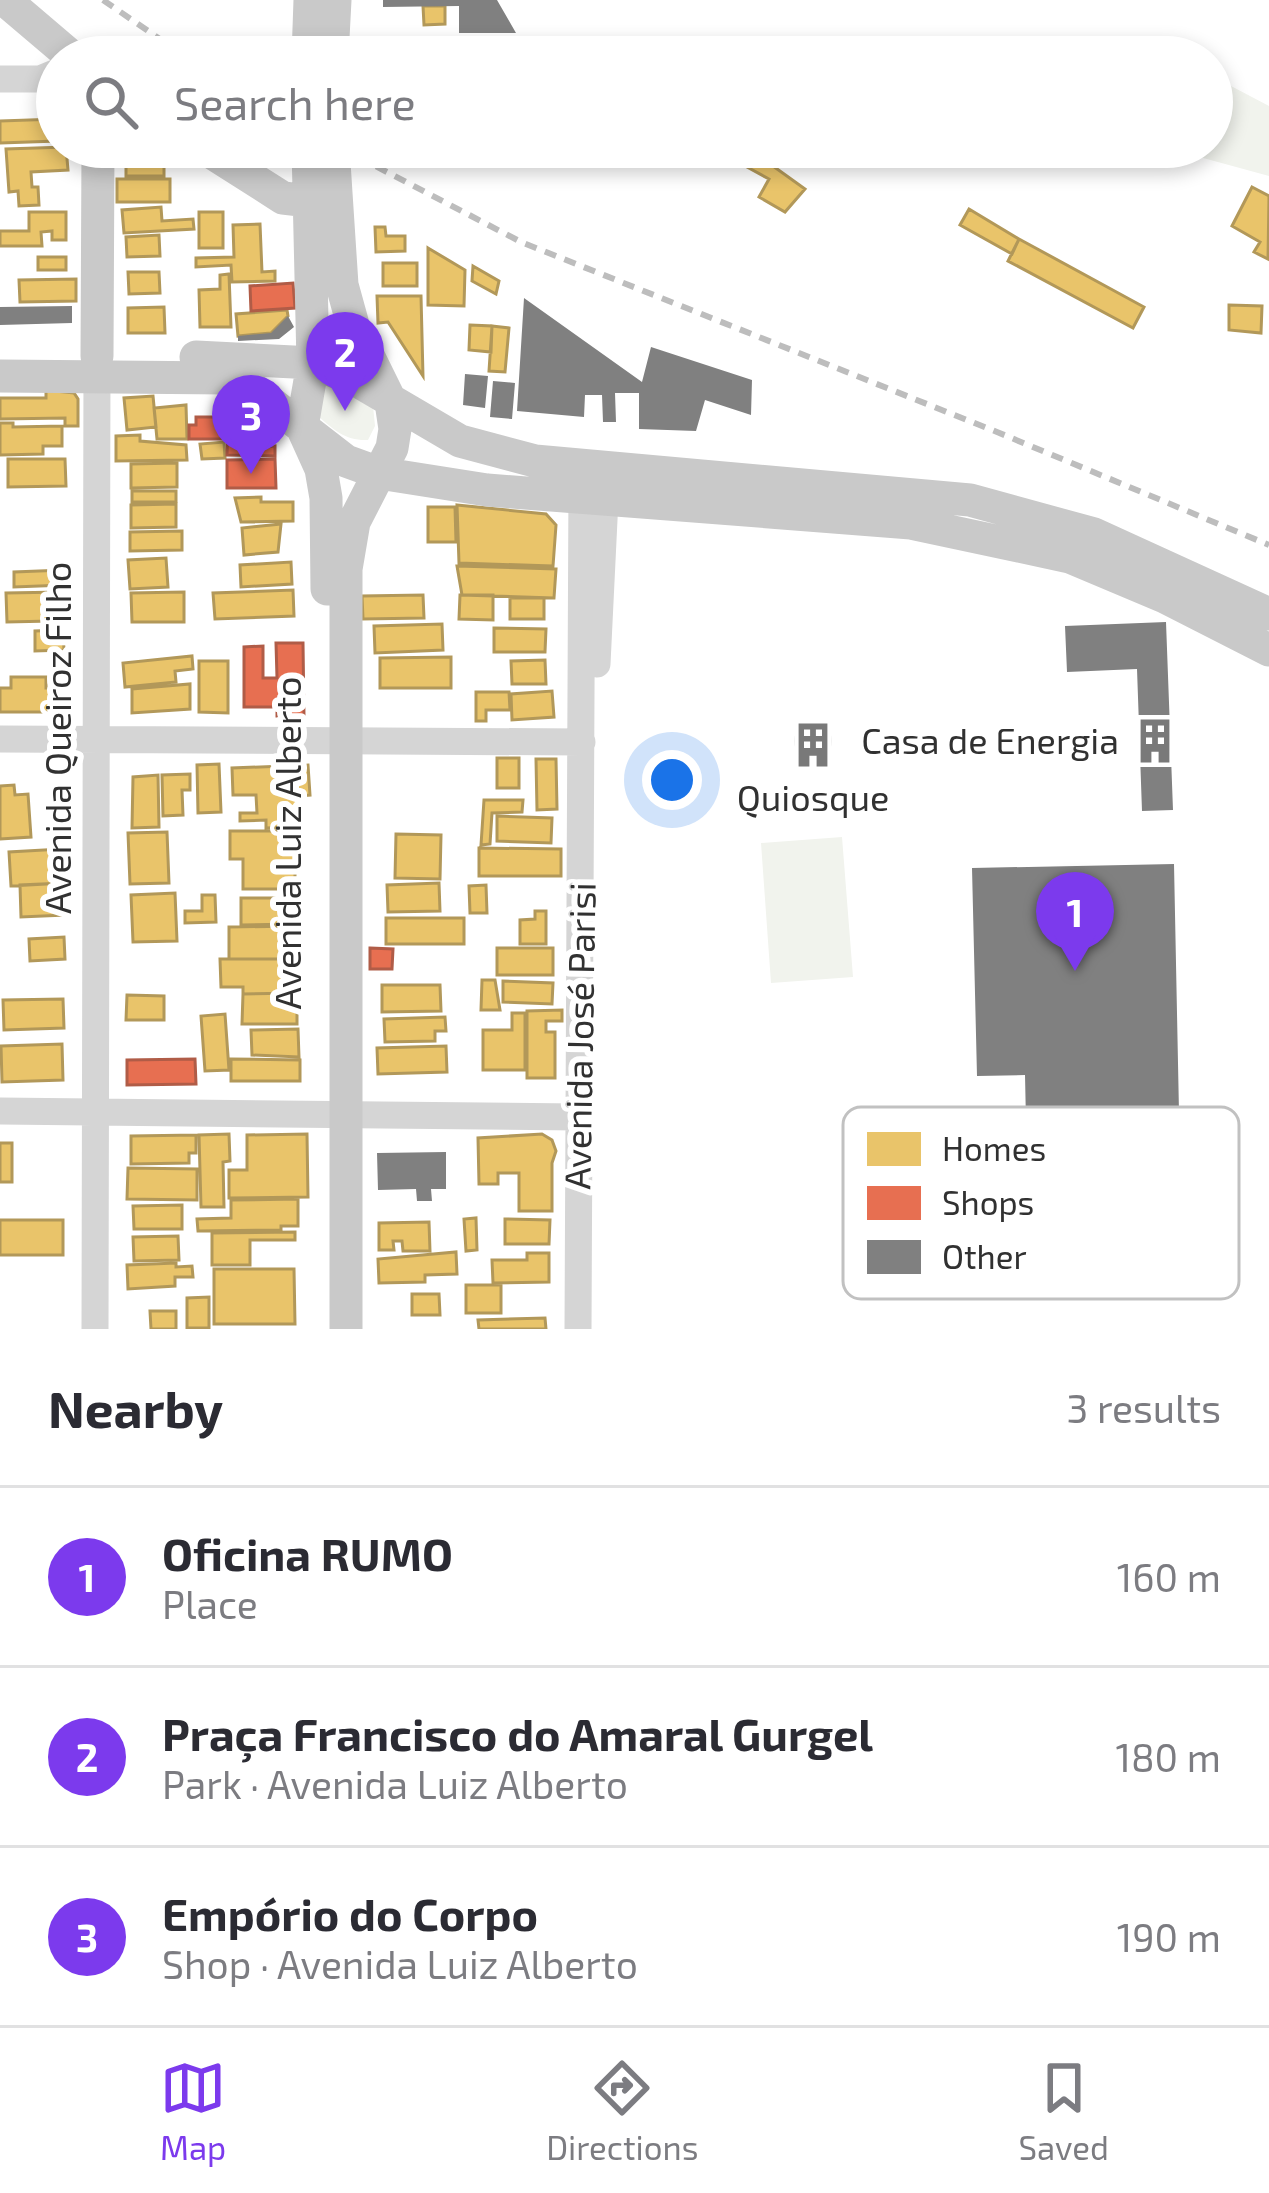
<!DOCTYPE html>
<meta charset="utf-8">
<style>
:root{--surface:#fff;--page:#f7f7f7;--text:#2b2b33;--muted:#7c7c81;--line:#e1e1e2;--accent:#7c3aed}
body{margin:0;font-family:"Exo 2",sans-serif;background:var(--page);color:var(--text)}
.you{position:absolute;left:672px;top:780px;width:42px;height:42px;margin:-30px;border:9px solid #fff;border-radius:50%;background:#1a73e8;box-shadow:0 0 0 18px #1a73e833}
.badge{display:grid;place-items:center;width:78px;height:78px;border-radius:50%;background:var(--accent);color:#fff;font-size:39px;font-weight:700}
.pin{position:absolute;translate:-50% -99px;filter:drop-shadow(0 3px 6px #0008)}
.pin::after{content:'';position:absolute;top:63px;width:42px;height:36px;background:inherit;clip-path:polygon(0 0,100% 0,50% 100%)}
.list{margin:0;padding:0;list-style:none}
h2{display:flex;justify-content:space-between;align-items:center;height:156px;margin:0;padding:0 48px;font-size:51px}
h2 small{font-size:39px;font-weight:400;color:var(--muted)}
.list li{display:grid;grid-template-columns:78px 1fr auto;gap:36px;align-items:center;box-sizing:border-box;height:180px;padding:0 48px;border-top:3px solid var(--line)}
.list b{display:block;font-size:45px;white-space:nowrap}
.list p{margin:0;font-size:39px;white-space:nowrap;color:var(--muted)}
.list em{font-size:39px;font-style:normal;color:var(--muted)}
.icon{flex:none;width:66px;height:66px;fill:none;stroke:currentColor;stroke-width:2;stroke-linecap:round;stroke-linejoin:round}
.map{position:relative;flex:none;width:1269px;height:1329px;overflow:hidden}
.search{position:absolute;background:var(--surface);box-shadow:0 6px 18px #0003;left:36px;right:36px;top:36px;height:132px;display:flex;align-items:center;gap:30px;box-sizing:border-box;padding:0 42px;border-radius:66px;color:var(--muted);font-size:45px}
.sheet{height:696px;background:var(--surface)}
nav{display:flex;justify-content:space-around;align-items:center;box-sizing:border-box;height:168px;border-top:3px solid var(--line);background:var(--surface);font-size:33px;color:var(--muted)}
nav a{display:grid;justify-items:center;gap:6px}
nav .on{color:var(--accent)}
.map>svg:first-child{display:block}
.green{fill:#f1f3ed}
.homes{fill:#e9c46a;stroke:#b29859;stroke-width:3}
.shops{fill:#e76f51;stroke:#b05c47;stroke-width:3}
.building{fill:#808080}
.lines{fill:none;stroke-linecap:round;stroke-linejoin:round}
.minor{stroke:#d5d5d5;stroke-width:27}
.major{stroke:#c9c9c9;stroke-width:33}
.rail{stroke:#bdbdbd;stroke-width:6;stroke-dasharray:12 9;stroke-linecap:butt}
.labels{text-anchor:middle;stroke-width:12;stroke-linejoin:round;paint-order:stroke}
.street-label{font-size:36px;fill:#313131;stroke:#fff}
.poi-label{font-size:36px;fill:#313131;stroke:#fff;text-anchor:end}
.key{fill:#fff;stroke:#c1c1c1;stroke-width:3}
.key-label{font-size:33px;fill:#313131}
</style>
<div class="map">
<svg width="1269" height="1329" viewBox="0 0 1269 1329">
<rect width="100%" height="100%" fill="#fff"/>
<path class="green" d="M1212 76 1269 106V176L1163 147H1212Z
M314 376 373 406 375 426 368 440C346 441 334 430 319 417Z
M842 837 853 977 771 983 761 843Z"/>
<path class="homes" d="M423 6H445V24L424 25Z
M57 119V141L0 143V121Z
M66 147 68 170 31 172 32 187H38L39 205 19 206 18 191 9 192 6 149Z
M126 151H164V176H126Z
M759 156 805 189 785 212 759 197 769 179 747 167Z
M117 179H170V202H117Z
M1252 187 1269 196 1268 259 1254 252 1260 242 1232 226Z
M161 207 162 221 193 219 194 229 124 233 122 210Z
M969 209 1019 239 1012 254 960 225Z
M29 212H66V240H52V231L41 232 42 246H0V231H29Z
M199 212H223V248H199Z
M260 224 262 272 275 271V281L232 282 231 265 196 267V258L234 257 233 225Z
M375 227H385L386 236H405V251L376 252Z
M159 235 160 256 127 257 126 237Z
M1019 239 1144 307 1133 328 1008 261Z
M428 248 465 270 464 306 428 305Z
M38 257H66V270H38Z
M383 263H417V286H383Z
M473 266 499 281 496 294 472 281Z
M128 272H159L160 293 129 294Z
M229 274 231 327H200L199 290 220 289V275Z
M76 279V301L20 302 19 280Z
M377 296H421L423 376 388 322 378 323Z
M1229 305 1262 306 1261 333 1229 330Z
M164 307 165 333H128V308Z
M287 310 288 316 271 333 238 336 236 314Z
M470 325 492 326 491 352 469 350Z
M492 326 509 328 505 372 489 371Z
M46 390 74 393 78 399V426H65V418L0 419V398H46Z
M153 396 156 427 127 430 124 398Z
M186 405 187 439H157L154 408Z
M0 423H13V427L62 426V446H43V454L0 455Z
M140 435V441L186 445 187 460 116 461V436Z
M224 442 225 458 202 459 200 444Z
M8 459H65L66 486 8 487Z
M177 463V487L131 488V464Z
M132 491H176V502H132Z
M261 497V502H293V521L241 522 235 498Z
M176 504V527L131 528V505Z
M457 505 546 514 556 525 553 566 459 563Z
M428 507H455L456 542H428Z
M281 524 278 552 244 555 242 528Z
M182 531V550L130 551V532Z
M166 558 168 587 130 589 128 560Z
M291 562 292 584 241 587 240 565Z
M457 566 556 569 554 598 462 595Z
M64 570 65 585 14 587V572Z
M293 590 294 616 215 619 213 593Z
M62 592 63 606H50L51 621 7 622 6 593Z
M184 592V622H132L131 593Z
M423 595 424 618 363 619 362 596Z
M460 595H493V620L459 619Z
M510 598H544V619H510Z
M442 624 443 650 375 653 374 626Z
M494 628 546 629 545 652H494Z
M63 630 64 650 35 651V631Z
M192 656 193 669 175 671 176 682 125 687 123 663Z
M451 657V688H380V658Z
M545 660 546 684H512L511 661Z
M199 661H228V713L199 712Z
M11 677H46V688H64V712H0V688H11Z
M190 684V709L132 713V689Z
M552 691 554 717 512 720 511 694Z
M476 692H509L510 710H486V721H476Z
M497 758H519V788H497Z
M536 759H556L557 809 537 810Z
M219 764 221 812 198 813 197 765Z
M308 765 310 795 297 796 298 827 266 828V820L240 821V813H257L256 795H233L232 768Z
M190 774V790H182L183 815 163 816 162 775Z
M158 775 159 827 132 828 133 777Z
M14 785 15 795 28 794 31 837 0 839V786Z
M484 800H523L522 812 492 813 490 844 481 845Z
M497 816 552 818 551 843 497 841Z
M230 831H295V889H243V859H230Z
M167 832 169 883 130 884 128 833Z
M396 834 441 835 440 879 395 878Z
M479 848 561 849V876H479Z
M61 849 63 883 11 886 9 852Z
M63 883 65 915 21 917 20 885Z
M439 883 440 911 388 912 387 885Z
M486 885 487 913H470L469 886Z
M175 893 177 941 133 942 131 895Z
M202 895H215L216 922 185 923V911H202Z
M241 898H295V924L241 925Z
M535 911H546V944H520V920L535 919Z
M386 918H464V944H386Z
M296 926 297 959H229V927Z
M64 937 65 959 30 961 29 939Z
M497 948H553V975H497Z
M220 959H297V993L243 994V987H221Z
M482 980H495L500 1010H481Z
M503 981 553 983 552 1004 503 1002Z
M382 985H440L441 1011 382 1012Z
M297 993V1024H242L243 994Z
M127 995 164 996V1020H126Z
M63 999 64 1028 4 1030 3 1000Z
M562 1010V1021H546V1032H555V1078H527V1011Z
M512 1013H525V1070H483V1030H512Z
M225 1014 229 1070 205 1071 201 1016Z
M445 1017 446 1031H435V1041L385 1042 384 1019Z
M298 1029 299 1057 252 1055 251 1030Z
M62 1044 63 1080 2 1082 1 1046Z
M446 1046 447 1072 378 1074 377 1048Z
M231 1059 300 1060V1081H231Z
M229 1134 230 1161 223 1162 224 1207H201L199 1135Z
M307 1134 308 1197 229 1198V1170H247V1135Z
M542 1134 552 1140 556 1151 552 1163V1211H519V1173H498V1184H479L478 1138Z
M196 1135V1153H189V1163L131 1164V1136Z
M0 1143H12V1182H0Z
M128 1168 197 1169V1200L127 1199Z
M298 1199V1226H281V1230L198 1231 197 1219 231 1218V1200Z
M182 1205V1229H134L133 1206Z
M476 1218 477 1250 466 1251 464 1219Z
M505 1219 550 1220 549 1244H505Z
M0 1220H63V1255H0Z
M429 1222 430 1251H403L402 1241H393L394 1250H379V1223Z
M295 1232V1240H250V1265H212V1233Z
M178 1236 179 1260 134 1261 133 1237Z
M456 1252 457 1274 425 1275V1282L379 1283 378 1259Z
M527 1253H549V1282L493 1283 492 1260H527Z
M176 1263V1267L192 1266 193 1277H175V1286L128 1289 127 1265Z
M214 1269H294L295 1324H214Z
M466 1285H501V1313H466Z
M412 1294H439L440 1315H412Z
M209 1297V1328H187V1298Z
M150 1311H176V1329H151Z
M545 1318 546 1329H479L478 1320Z"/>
<path class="shops" d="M293 283 295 308 251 311 250 286Z
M228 416H242L263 427 266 447 275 446V456L227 455Z
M196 417H219V423H225V439H189V425H196Z
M275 459 276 488H227V460Z
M276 643H303L304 716H277V707H244V647L263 646V678H277Z
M370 948 393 949 392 969H370Z
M195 1059 196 1084 127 1085V1060Z"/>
<path class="building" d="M383 0H497L516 33H459V6L383 7Z
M524 298 642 382 651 347 752 380 751 415 705 400 696 431 639 429V393H615L616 422H603L602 395H585L584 417 517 411Z
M72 306V323L0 325V307Z
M288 316 294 327 279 339 238 341V336L271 333Z
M465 374 488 376 485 408 463 405Z
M493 381 515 383 512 419 490 417Z
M1166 622 1173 810 1142 811 1137 669 1067 672 1065 626Z
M794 741a19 19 0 1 1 38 0a19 19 0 1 1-38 0Z
M1174 864 1181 1212 1028 1216 1025 1075 977 1076 972 868Z
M446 1152V1189H431L432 1201H417L416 1189 378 1190 377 1153Z"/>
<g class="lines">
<path class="minor" d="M0 79H40L57 72
M597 664 605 499
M0 739 582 742
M0 1111 578 1117
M95 1329 97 361
M578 1329 582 482"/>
<path class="major" d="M5 0 72 57
M308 57 310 0
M332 57 335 0
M203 147 283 198 309 201
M308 147 313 363 302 427 321 469 326 498 327 589
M333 147 342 285 353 325 391 402 395 429 392 448 354 522 346 569V1329
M97 356 98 147
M196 357 313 363 356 380 460 441 535 461 970 500 1094 534 1269 614
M0 376 227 378 253 389 346 461 379 473 487 490 911 523 1070 557 1165 597 1269 650"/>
<path class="rail" d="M103 0 186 57
M339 147 521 242 997 432 1269 545"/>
</g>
<defs>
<g id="building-bare" transform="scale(3.6)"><path d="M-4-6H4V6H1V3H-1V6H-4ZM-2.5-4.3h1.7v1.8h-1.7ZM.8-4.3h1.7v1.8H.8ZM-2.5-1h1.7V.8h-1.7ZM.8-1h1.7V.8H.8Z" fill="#797979" stroke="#fff" stroke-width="2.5" paint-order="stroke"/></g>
</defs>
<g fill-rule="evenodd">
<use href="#building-bare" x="1155" y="741"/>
<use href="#building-bare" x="813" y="745"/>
</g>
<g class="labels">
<g class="street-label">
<text transform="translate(58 738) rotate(-90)" y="13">Avenida Queiroz Filho</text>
<text transform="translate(288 843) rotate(-90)" y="13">Avenida Luiz Alberto</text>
<text transform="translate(580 1036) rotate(-89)" y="13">Avenida José Parisi</text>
</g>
<g class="poi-label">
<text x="1119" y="754">Casa de Energia</text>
<text x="813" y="811" text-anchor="middle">Quiosque</text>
</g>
</g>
<rect x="843" y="1107" width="396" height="192" rx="18" class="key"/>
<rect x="867" y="1132" width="54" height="34" fill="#e9c46a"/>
<rect x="867" y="1186" width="54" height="34" fill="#e76f51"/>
<rect x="867" y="1240" width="54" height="34" fill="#808080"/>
<g class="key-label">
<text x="942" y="1161">Homes</text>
<text x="942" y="1215">Shops</text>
<text x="942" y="1269">Other</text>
</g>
</svg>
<div class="you"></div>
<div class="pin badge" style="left:1075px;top:971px">1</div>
<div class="pin badge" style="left:345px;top:411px">2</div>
<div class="pin badge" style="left:251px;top:474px">3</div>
<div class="search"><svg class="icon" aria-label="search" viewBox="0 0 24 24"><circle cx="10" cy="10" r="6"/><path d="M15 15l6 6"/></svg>Search here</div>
</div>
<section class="sheet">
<h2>Nearby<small>3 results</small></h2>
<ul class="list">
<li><span class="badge">1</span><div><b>Oficina RUMO</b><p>Place</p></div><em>160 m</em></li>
<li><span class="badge">2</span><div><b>Praça Francisco do Amaral Gurgel</b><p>Park · Avenida Luiz Alberto</p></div><em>180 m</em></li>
<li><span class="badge">3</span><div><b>Empório do Corpo</b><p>Shop · Avenida Luiz Alberto</p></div><em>190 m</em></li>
</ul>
</section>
<nav>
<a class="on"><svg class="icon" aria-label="map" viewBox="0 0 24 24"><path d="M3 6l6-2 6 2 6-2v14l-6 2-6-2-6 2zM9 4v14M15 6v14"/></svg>Map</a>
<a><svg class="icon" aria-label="directions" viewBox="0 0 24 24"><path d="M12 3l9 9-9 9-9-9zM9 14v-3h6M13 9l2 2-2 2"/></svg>Directions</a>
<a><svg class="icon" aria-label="saved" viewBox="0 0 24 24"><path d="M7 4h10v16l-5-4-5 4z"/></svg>Saved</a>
</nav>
